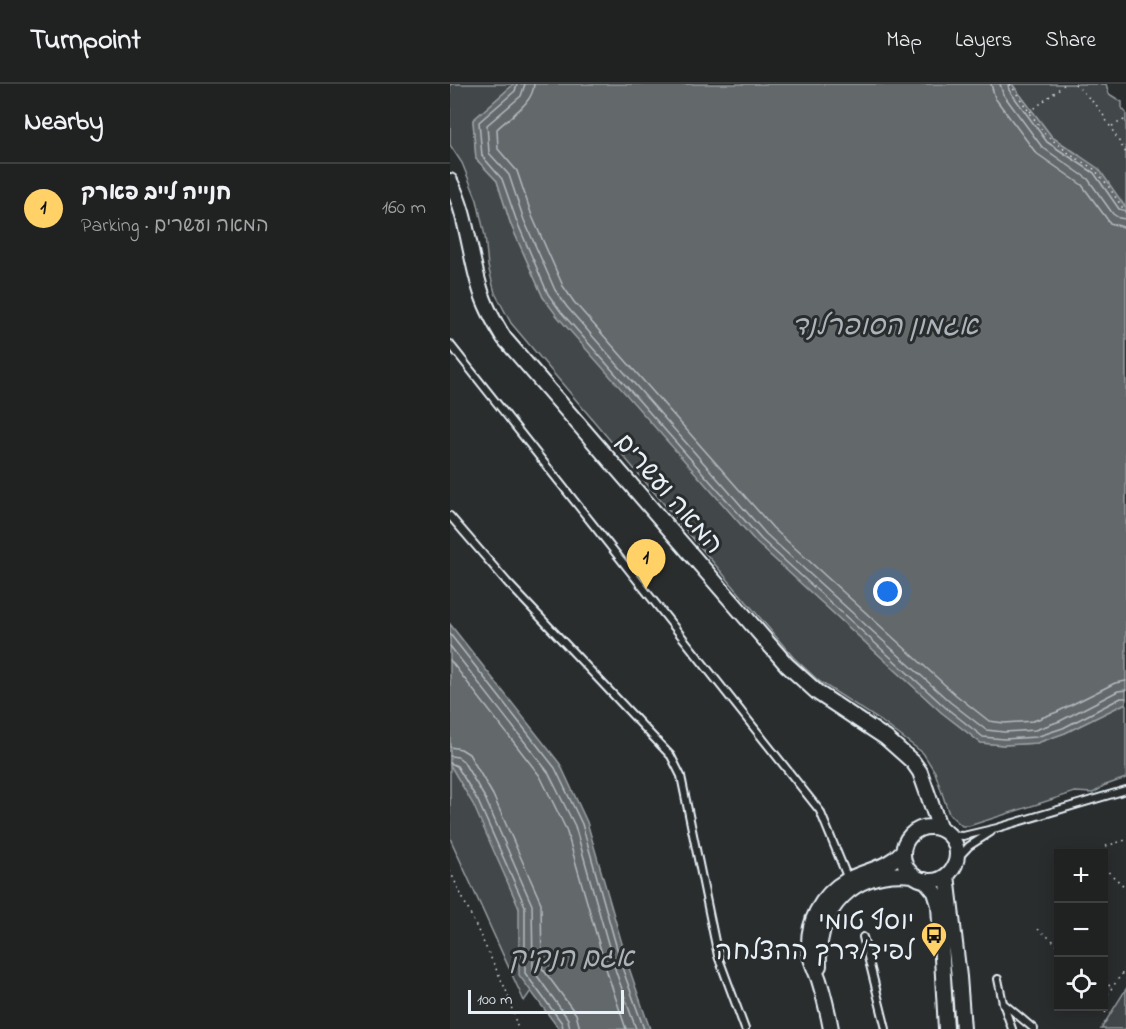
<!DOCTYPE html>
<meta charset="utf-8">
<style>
:root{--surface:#202222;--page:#282a2a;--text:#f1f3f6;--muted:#a2a4a5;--line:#3d3f40;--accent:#ffd166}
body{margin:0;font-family:"Indie Flower","Playpen Sans Hebrew",sans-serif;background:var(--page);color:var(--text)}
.controls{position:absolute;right:18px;bottom:18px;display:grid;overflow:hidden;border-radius:0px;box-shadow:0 3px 15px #0003}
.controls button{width:54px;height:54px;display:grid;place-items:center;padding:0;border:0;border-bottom:2px solid var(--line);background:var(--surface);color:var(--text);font:30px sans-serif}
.scale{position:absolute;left:18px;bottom:15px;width:156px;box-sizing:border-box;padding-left:6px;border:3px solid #e8f1f8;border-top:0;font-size:16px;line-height:21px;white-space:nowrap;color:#e8f1f8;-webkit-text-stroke:4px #2a2d2e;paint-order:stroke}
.you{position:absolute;left:438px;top:508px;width:21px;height:21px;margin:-15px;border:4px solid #fff;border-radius:50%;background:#1a73e8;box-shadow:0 0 0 9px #1a73e833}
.badge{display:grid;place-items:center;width:39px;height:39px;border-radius:50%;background:var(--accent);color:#111;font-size:20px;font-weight:700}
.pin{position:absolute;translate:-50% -50px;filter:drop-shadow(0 2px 3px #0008)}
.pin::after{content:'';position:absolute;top:32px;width:21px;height:18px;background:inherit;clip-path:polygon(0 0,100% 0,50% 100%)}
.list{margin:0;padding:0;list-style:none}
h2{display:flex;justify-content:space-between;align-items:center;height:78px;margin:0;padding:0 24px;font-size:26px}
h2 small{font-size:20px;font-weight:400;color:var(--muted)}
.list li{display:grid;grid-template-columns:39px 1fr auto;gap:18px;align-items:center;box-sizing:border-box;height:90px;padding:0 24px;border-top:2px solid var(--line)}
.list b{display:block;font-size:22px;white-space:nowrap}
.list p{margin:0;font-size:20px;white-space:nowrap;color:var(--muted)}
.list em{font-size:20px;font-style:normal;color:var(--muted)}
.icon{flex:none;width:33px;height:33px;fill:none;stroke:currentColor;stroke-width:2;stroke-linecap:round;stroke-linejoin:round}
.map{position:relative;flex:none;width:676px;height:945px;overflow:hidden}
header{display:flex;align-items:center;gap:36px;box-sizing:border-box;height:84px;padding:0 30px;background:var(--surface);border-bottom:2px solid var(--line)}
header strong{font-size:28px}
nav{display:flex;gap:33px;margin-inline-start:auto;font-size:21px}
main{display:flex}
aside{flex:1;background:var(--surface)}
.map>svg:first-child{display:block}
.green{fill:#424648;stroke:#959ca0;stroke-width:1.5}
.water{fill:#63686b;stroke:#989fa3;stroke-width:1.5}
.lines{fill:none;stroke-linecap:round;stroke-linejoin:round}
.shore{stroke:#b3bac0;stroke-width:1.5}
.service-casing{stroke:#e8f1f8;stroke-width:10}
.tertiary-casing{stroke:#e8f1f8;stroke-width:18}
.path{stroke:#e8f1f8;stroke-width:1.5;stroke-dasharray:1.5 4.5;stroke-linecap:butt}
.service{stroke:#2a2d2e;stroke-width:6}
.tertiary{stroke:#2a2d2e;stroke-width:14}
.labels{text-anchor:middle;stroke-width:6;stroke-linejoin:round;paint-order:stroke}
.street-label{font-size:26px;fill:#e8f1f8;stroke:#2a2d2e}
.poi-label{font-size:26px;fill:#e8f1f8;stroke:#2a2d2e;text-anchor:end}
.water-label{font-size:27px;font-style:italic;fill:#acb3b9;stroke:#2a2d2e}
</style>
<header>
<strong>Turnpoint</strong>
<nav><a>Map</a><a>Layers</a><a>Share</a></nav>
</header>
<main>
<aside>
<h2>Nearby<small></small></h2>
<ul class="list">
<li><span class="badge">1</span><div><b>חנייה לייב פארק</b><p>Parking · המאה ועשרים</p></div><em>160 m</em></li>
</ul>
</aside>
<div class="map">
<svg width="676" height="945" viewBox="0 0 676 945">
<rect width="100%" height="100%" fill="#2a2d2e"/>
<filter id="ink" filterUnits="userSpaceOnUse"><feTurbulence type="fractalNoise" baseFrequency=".0167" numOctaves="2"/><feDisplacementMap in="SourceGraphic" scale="12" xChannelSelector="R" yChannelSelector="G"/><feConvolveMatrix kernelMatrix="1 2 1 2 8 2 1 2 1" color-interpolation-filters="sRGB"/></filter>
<g filter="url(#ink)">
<path class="green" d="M0 0H64L23 36 26 75 47 97 61 141 93 213 307 459 491 628 531 659 554 661 587 659 615 649 676 619V694L653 702 650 705 643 709 625 708 519 742H512L499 730 485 688 473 669 431 637 370 598 344 574 61 239 45 209 38 182 35 152 27 116 12 79 0 61Z
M562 0H656L659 10 672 18V24L676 29V124L628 70 602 53Z
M0 658 95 887 74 917 0 754Z
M676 905V945H651Z"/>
<path class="water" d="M64 0H562L602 53 649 85 676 124V619L615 649 587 659 554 661 531 659 491 628 307 459 107 232 93 213 61 141 47 97 26 75 23 36Z
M0 540 110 680 137 738 179 884 200 945H109L69 891V824L23 720 0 681Z"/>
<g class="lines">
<path class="shore" d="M67 0 65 7 29 38 32 72 52 95 67 138 98 210 111 228 311 455 495 623 533 653 554 655 586 653 613 644 671 614H676
M75 0 71 12 37 41 39 69 59 91 74 136 105 206 117 223 316 450 500 618 536 646 554 648 585 646 610 637 668 607 676 606
M84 0C83 20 60 32 47 45L48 65 67 87 82 132 113 202 124 218 323 444 506 611 539 637 554 639 583 637 607 628 665 599 676 597
M541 0 545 14 586 69 632 101 660 139 676 144
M550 0 553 10 592 63 638 95 663 130 669 134 676 135
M558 0 559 6 597 58 644 89 669 125 676 127
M0 550 105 684 132 740 173 886 194 945
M0 562 98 688 125 742 166 888 186 945
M0 576 90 692 116 745 158 891 176 945
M0 663 11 665 19 670 43 711 91 819 92 884 126 930 130 945
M0 672 8 673 13 677 35 714 82 821 83 886 118 935 120 945
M0 679 7 682 28 717 75 822V889L112 939 113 945"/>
<g class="service-casing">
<path id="service" d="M0 260 370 727 398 795
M0 432 57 498 221 672 231 692 268 872 295 945
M499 751 513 752 547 744 676 706
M506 776 519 762 541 748
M413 853 436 945
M548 895 553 919 584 945
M553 919 562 945"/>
</g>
<g class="tertiary-casing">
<path id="tertiary" d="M0 97C17 130 19 168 30 204 35 222 44 238 54 254L337 581 368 609 436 654 463 678 470 688 490 745
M453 770a27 27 0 1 1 54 0a27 27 0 1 1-54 0Z
M497 791 509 893 513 945
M475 796 485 808 489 821 496 945
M369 882C366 823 404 785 463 791
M381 945C378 929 374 912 369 896 366 887 361 878 360 870 355 840 371 811 397 796 418 785 437 785 453 767"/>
</g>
<path class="path" d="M560 0 594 49 621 71 644 85 657 100 676 129
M625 0 649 24 676 69
M580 28 615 0
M662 42 676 35
M656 762 676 756
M654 784 676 804
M0 787 56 906 68 945
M588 845 608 861
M654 897 660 902
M654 915 676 884
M649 922 647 925 660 930"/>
<use href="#service" class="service"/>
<use href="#tertiary" class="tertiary"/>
</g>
</g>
<defs>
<g id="bus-pin" transform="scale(1.35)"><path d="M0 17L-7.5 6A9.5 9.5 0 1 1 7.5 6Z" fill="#ffd166" stroke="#2a2d2e"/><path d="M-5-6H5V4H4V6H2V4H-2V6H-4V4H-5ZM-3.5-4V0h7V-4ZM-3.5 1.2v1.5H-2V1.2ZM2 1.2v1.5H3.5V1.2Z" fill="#111"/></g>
</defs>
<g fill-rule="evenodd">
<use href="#bus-pin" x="484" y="851"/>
</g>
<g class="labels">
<g class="street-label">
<text transform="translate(220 409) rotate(49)" y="9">המאה ועשרים</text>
</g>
<g class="poi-label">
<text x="464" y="845">יוסף טומי<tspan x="464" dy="30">לפיד/דרך ההצלחה</tspan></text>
</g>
<g class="water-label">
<text x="435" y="250">אגמון הסופרלנד</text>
<text x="121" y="882">אגם הנקיק</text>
</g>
</g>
</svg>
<div class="controls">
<button>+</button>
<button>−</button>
<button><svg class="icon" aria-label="locate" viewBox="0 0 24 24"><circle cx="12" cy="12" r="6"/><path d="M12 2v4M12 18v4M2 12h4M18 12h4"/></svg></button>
</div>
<div class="scale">100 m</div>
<div class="you"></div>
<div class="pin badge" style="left:196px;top:505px">1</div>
</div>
</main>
